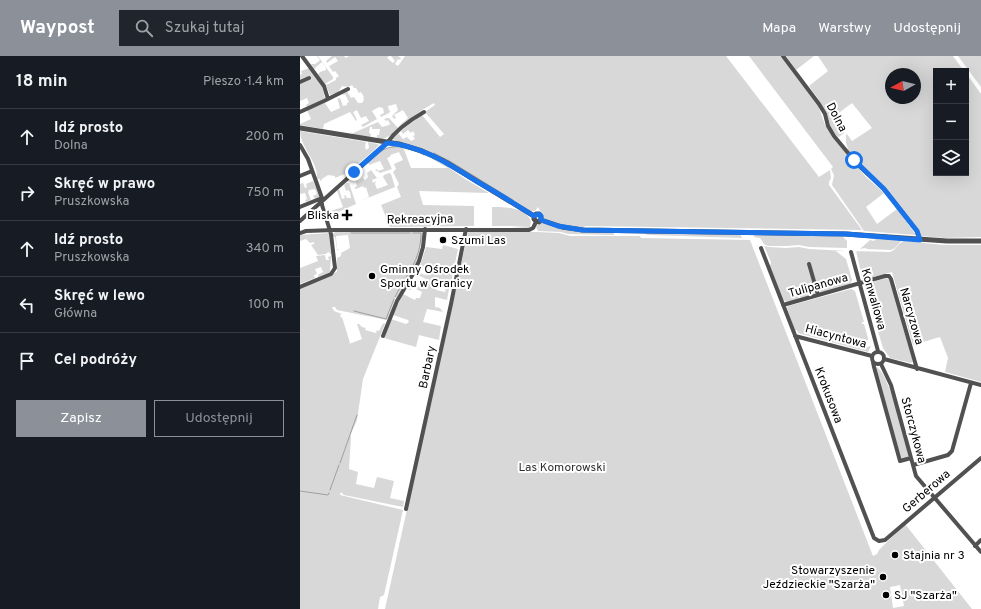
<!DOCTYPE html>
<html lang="pl">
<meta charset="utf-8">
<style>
:root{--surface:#171b24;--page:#20242c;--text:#f1f3f6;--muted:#9ea1a6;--line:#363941;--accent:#8c9099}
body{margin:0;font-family:Overpass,sans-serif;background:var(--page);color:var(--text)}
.controls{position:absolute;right:12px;top:12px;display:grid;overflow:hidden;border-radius:0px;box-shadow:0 4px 16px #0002}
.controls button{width:36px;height:36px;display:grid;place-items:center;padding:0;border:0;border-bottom:1px solid var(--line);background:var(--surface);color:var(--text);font:20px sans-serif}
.compass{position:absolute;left:585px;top:12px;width:36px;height:36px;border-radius:50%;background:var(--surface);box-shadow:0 4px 16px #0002;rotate:262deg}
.stop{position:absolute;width:12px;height:12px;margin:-9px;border:3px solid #1a73e8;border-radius:50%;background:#fff}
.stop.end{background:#1a73e8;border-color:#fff;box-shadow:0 1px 4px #0008}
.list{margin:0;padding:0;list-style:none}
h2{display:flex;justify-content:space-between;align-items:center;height:52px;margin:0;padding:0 16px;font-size:17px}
h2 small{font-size:13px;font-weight:400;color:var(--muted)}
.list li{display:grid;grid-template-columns:26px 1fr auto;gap:12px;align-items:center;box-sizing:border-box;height:56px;padding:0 16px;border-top:1px solid var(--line)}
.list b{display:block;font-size:15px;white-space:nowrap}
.list p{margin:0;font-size:13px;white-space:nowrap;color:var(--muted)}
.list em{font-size:13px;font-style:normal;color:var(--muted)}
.actions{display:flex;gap:8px;padding:12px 16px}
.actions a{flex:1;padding:9px 0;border:1px solid var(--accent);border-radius:0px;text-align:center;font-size:14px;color:var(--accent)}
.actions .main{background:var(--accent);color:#fff}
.icon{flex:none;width:22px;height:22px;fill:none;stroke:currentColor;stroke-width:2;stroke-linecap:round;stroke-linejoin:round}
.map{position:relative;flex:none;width:681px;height:553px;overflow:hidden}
header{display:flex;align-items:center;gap:24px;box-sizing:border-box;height:56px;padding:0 20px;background:var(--accent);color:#fff}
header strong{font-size:19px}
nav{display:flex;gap:22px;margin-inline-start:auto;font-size:14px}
.search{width:280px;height:36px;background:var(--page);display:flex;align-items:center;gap:10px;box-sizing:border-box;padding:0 14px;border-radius:0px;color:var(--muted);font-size:15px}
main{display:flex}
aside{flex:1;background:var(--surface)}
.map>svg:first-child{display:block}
.green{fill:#d8d8d8;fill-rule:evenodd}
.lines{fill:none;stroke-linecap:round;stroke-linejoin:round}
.stream{stroke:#9f9f9f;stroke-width:1}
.minor{stroke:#515151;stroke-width:4}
.tertiary{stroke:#515151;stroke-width:5}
.route{stroke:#1a73e8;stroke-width:5}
.poi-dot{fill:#000;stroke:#fff;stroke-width:1.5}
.labels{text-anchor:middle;stroke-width:4;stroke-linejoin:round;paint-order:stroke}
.street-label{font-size:12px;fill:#000;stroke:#fff}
.poi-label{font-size:12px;fill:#000;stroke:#fff;text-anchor:start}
.park-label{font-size:12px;fill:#2f2f2f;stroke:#fff}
</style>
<header>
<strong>Waypost</strong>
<div class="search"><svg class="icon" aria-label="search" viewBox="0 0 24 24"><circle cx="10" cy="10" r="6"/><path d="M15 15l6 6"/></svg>Szukaj tutaj</div>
<nav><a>Mapa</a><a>Warstwy</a><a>Udostępnij</a></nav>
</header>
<main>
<aside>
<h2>18 min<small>Pieszo · 1.4 km</small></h2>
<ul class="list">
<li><svg class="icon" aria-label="ahead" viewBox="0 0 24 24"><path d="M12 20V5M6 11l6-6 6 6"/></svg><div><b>Idź prosto</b><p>Dolna</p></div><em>200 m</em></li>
<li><svg class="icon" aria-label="right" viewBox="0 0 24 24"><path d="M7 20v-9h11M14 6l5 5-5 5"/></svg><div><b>Skręć w prawo</b><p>Pruszkowska</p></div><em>750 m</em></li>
<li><svg class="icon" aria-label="ahead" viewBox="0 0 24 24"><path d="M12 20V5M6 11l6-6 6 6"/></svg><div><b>Idź prosto</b><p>Pruszkowska</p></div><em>340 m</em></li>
<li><svg class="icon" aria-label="left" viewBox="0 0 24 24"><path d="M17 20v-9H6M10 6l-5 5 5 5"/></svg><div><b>Skręć w lewo</b><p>Główna</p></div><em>100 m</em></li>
<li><svg class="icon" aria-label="arrive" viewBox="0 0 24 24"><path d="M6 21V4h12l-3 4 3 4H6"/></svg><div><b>Cel podróży</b></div></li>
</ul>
<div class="actions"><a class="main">Zapisz</a><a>Udostępnij</a></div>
</aside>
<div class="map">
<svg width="681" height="553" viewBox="0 0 681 553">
<rect width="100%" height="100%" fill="#fff"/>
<path class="green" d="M17 0H18L33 21V23L25 28 18 18 20 16 26 14V12L22 6 14 13 11 8H15L19 5 20 4Z
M32 0H44L46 2 49 0H89L87 2 93 7 95 5 91 0H98L101 2 100 4 98 3 95 8 98 10 105 0H426L519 121 530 114 531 122 529 126V129L562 174 285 170 284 172 265 170 245 163 238 151 235 155H229L181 124 180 125 150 107 94 84 93 82 98 77 103 83 107 81 111 85 115 83 113 80 115 79 113 75 111 77 108 74 103 78 101 75 112 66 122 59 140 81 144 78 125 56 135 49 134 47 122 54 101 69H100L108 62 103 54 94 59 96 62 94 63 92 60 98 54 96 48 88 50 89 55 91 54 89 57 81 61 80 59 84 57 83 52 79 51 72 55 77 63 63 71 61 69 69 65 66 60 61 62 57 54 53 56 57 64 56 65 50 56 24 68 23 73 0 69V68L11 63 7 54 25 47 31 56 40 52 37 41 38 43 40 42 43 50 47 49V47L49 46 45 38 43 39V38L47 35 51 42 54 41 58 47H62L64 44 63 42 64 41 61 36 59 37 56 32H54L52 29 48 31 42 30 38 36 30 39 26 29 36 24V22L39 20 35 15 33 16 29 10 38 5 35 1 27 7 26 5Z
M449 0H481L518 49 525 69 552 105 566 121 584 137 566 151 577 168 597 153 616 179 564 175 532 129 534 119 531 113 533 111Z
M486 0H514L496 14Z
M518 0H653L664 15H636V117H666V17L681 38V181L644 182 621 180 599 150 549 96 546 87V79L547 78 552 85 572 72 552 47 536 59 537 61 534 63 544 77 539 81 537 80 530 71 521 47 509 30 528 15ZM591 18H615V42H591Z
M658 0H681V31L678 27Z
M9 12 22 30 25 43 7 51 6 49 9 47 7 42 0 45V28L11 23 9 20 0 23V19L2 18 1 15Z
M87 62H89L99 73C91 79 86 84 77 83V79H79L80 73H72V71H70L69 77 71 78 70 82 51 78 78 66 82 71 89 69 90 68 88 64 86 65 84 63Z
M0 75 66 86 65 90 66 94 69 92 68 86 77 88 79 89 73 95 52 113 48 114 49 116 35 122V120L28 119 22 123 21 126 20 123H17C19 107 0 91 0 75Z
M96 89 103 91 111 112H148L132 103 133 101 150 110 149 112 165 123 189 137 119 135 123 149 174 150V170L90 171 81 149 101 141 97 131 99 128 93 116 96 113 94 108 103 104 99 96 90 99 91 100 87 102 92 113 80 117 75 114 77 113 78 115 84 113 80 105 69 109 68 106 80 95Z
M71 114 77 122 72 124 73 127 76 125 75 128 77 133 88 129 83 121 84 119 89 117 91 118 95 131 60 145 69 141 66 131 64 132 63 130 56 133 54 132 57 130 56 127 58 125 59 126 63 122 65 124 68 121 67 117Z
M13 125 20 141 15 143 13 140 17 138 15 133 9 134 8 136 11 144 6 146 5 144 7 143 5 137 0 138V128L3 127 5 132 7 131 6 128Z
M46 127H49L56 148 38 156V158L33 160 32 158 27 160V158L29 159 31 157V155L43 151 37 135 39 133 42 143 45 142 44 140 45 139 47 142H51L50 136 48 134 46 135 44 129Z
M192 151C204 151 227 151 231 166L230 170 231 171 229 172 210 171 229 170H192Z
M242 167 267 174 282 176H314V179L268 178 261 176 238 175 236 171 238 168Z
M170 175 237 176 259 177 270 180H340L341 182 450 184 573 500 577 498 579 494 605 468 672 553H85L168 177ZM600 529 604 550 593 552 590 531Z
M35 176H110V178H113V176H122L123 178 117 205 111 218 96 242 94 241 95 243 87 264 37 254 35 251H32L34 255 42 258 40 259 41 262 42 261 50 287 49 288 62 283 57 268H59L62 271 66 272 65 274 76 277 77 274 79 275 82 269 84 267 85 268 63 323 57 364 50 380 51 381 49 413 58 416 56 428 74 432 77 421 94 425 90 442 104 445 103 451 44 439 41 436 40 439 103 454 84 539 80 541 78 553H0V232L37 216V202L41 200V197L50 192 48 179 36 180 37 193H40L37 194 35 181H33V178Z
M348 176 440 178 442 182 350 179 344 178Z
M29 177 31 198H30L29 196 27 197V199L26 195V198L18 199 11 189 14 188V186L10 187 6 183 0 185V179Z
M455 178 520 179 543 181 547 185V192L509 191 499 189 487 190H468L464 188 460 182 454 181Z
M575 183H577L602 184 595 192 591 194 567 193 565 192 560 193 570 184 574 185Z
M604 185 644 189H681V326L645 316 648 302 640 281 613 289 592 216 566 223 562 221 556 195H553L590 196C596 194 598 187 604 185Z
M143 189 158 193 151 226 138 225 136 234 145 236 146 232 149 233 147 244 135 241V251L140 252 143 256 127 253 123 266 141 270 139 284 119 279 116 291 84 282 91 263 106 268 109 266 108 264 93 259 103 238 115 244 116 242H120L122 236 112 231 111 234 107 233 113 224 117 225 116 230 123 232 126 223 116 218 117 216 125 219 131 210 126 208 123 211 120 210 126 191 142 193Z
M464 190 469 191 486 192 499 191 509 193 547 195H536L546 203 552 224 550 228 521 236 518 234 510 206 507 207 515 235 514 239 501 242 499 240 498 241 499 243 487 246 483 244 470 210 471 206Z
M25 199 26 204H29L28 201 31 200 30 216 18 221V219L23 216 21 211 15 213 17 218 14 219 15 222 0 228V212L18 205 16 200Z
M586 222 590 224 613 305 611 307 590 302 583 292 565 232 567 228Z
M551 233 555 235 564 266H562V268H564L568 282V284L566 285 567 291 571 290 568 296 498 277 497 274 495 275 487 252 488 250Z
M576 311C588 314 605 383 609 398L608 402 602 404 575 312Z"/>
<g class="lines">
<path class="stream" d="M80 96C86 91 95 90 102 91
M118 96 124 99
M134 97 145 103
M148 104 213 144
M141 106 210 148
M51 177H121C121 205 106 218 95 241
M54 255 86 263 94 243
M40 407 57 359
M30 434 39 409
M0 435 28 439 29 437"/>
<path class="minor" d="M2 0 24 30 28 43
M483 0 519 48 525 58 528 70 534 80 558 109 584 133 617 175 620 184
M0 26 9 22
M0 56 24 45 48 33
M0 89 8 103 22 142V149L31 178 35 212 31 218 0 231
M0 120 12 115
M0 151 22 142
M0 165 87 87C96 74 110 64 124 56
M0 177 6 175 34 174H229L233 172 236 166
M461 192 574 482 579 485 585 484 681 402
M551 196 578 295
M509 208 518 239
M483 249 585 220H589L591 223 617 313
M83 280 97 245 113 218 119 205 123 191 125 173
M495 280 572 300
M572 302a6 6 0 1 1 12 0a6 6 0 1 1-12 0Z
M584 303 681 329
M573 306 574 311 600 405 611 402
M581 308 591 329 616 420 681 496
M613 409 648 399 652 395 671 327
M106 453 151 248 166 173
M675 490 681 484"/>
<path class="tertiary" d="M0 72 99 88 122 95 144 105 234 160
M234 160V163L236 165 239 166 241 164
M234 160 236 158H239L241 161V164
M241 164 262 171 283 174 546 178 647 185H681"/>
</g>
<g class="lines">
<path class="route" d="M54 116 87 87C120 89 149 108 176 125 196 136 215 148 234 160L239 158 241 160V164L258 170 282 174 546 178 620 184 617 175 584 133 554 104"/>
</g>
<g class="poi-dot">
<path d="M45 153h4v4h4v4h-4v4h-4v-4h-4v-4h4z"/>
<circle cx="143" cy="184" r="4"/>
<circle cx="72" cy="220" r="4"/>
<circle cx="595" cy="499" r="4"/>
<circle cx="583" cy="521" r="4"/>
<circle cx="586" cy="539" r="4"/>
</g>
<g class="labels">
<g class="street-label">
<text transform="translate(537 61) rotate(62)" y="4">Dolna</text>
<text transform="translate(120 163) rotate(-1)" y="4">Rekreacyjna</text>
<text transform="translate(518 229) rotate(-16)" y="4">Tulipanowa</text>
<text transform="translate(574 243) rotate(74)" y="4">Konwaliowa</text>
<text transform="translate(612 260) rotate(74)" y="4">Narcyzowa</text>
<text transform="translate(536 280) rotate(15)" y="4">Hiacyntowa</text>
<text transform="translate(127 311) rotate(-78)" y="4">Barbary</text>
<text transform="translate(529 339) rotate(69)" y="4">Krokusowa</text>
<text transform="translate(614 374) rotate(75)" y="4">Storczykowa</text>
<text transform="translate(626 435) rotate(-41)" y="4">Gerberowa</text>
</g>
<g class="poi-label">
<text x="39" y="163" text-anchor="end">Bliska</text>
<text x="151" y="188">Szumi Las</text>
<text x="80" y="217">Gminny Ośrodek<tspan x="80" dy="14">Sportu w Granicy</tspan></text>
<text x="603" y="503">Stajnia nr 3</text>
<text x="575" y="518" text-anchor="end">Stowarzyszenie<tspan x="575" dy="14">Jeździeckie "Szarża"</tspan></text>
<text x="594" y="543">SJ "Szarża"</text>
</g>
<g class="park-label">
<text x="262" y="415">Las Komorowski</text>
</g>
</g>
</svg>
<div class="controls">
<button>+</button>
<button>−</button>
<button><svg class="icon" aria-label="layers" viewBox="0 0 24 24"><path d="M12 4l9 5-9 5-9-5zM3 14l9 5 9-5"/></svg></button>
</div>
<svg class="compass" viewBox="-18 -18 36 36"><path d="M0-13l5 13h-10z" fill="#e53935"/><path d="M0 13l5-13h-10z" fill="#9ea1a6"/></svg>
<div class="stop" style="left:554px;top:104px"></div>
<div class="stop end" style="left:54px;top:116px"></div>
</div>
</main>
